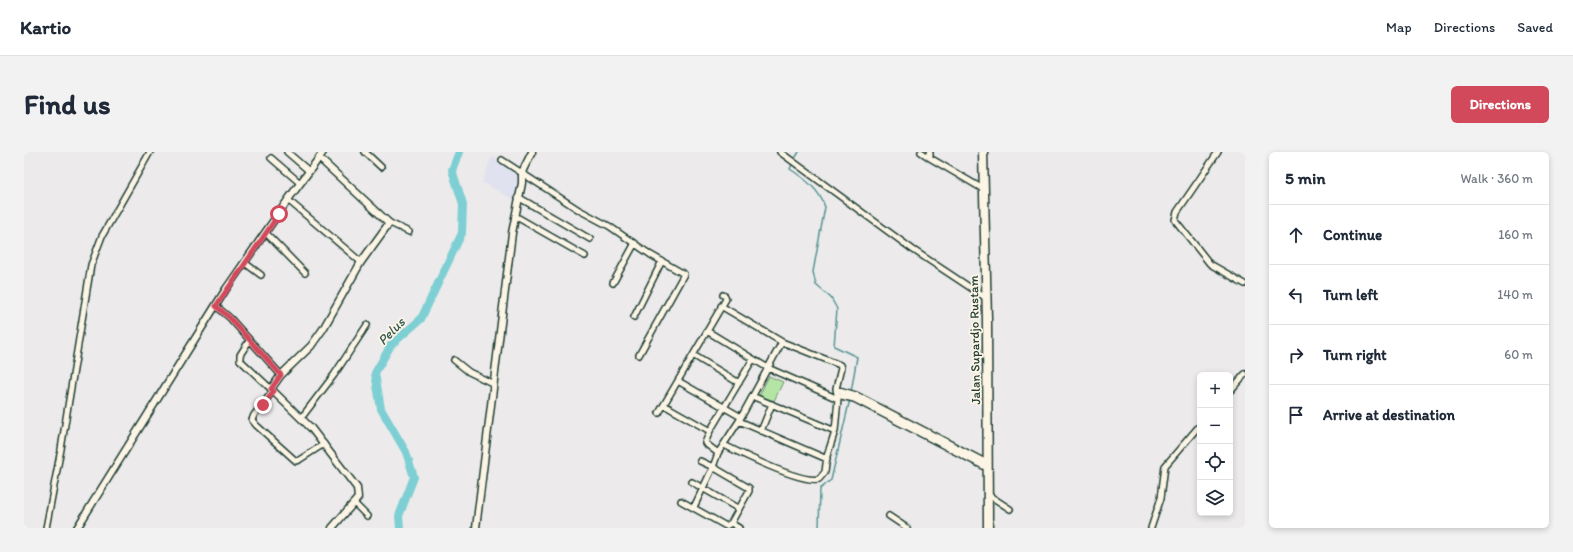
<!DOCTYPE html>
<meta charset="utf-8">
<style>
:root{--surface:#fff;--page:#f2f2f3;--text:#1f2937;--muted:#747a83;--line:#e0e1e3;--accent:#d1495b}
body{margin:0;font-family:Itim,sans-serif;background:var(--page);color:var(--text)}
.controls{position:absolute;right:12px;bottom:12px;display:grid;overflow:hidden;border-radius:6px;box-shadow:0 2px 6px #0003}
.controls button{width:36px;height:36px;display:grid;place-items:center;padding:0;border:0;border-bottom:1px solid var(--line);background:var(--surface);color:var(--text);font:20px sans-serif}
.stop{position:absolute;width:12px;height:12px;margin:-9px;border:3px solid #d1495b;border-radius:50%;background:#fff}
.stop.end{background:#d1495b;border-color:#fff;box-shadow:0 1px 4px #0008}
.list{margin:0;padding:0;list-style:none}
h2{display:flex;justify-content:space-between;align-items:center;height:52px;margin:0;padding:0 16px;font-size:17px}
h2 small{font-size:13px;font-weight:400;color:var(--muted)}
.list li{display:grid;grid-template-columns:26px 1fr auto;gap:12px;align-items:center;box-sizing:border-box;height:60px;padding:0 16px;border-top:1px solid var(--line)}
.list b{display:block;font-size:15px;white-space:nowrap}
.list em{font-size:13px;font-style:normal;color:var(--muted)}
.icon{flex:none;width:22px;height:22px;fill:none;stroke:currentColor;stroke-width:2;stroke-linecap:round;stroke-linejoin:round}
.map{position:relative;flex:none;width:1221px;height:376px;overflow:hidden;border-radius:6px}
header{display:flex;align-items:center;gap:24px;box-sizing:border-box;height:56px;padding:0 20px;background:var(--surface);border-bottom:1px solid var(--line)}
header strong{font-size:19px}
nav{display:flex;gap:22px;margin-inline-start:auto;font-size:14px}
.intro{display:flex;align-items:center;justify-content:space-between;box-sizing:border-box;height:96px;padding:0 24px}
h1{margin:0;font-size:28px}
.button{padding:10px 18px;border-radius:6px;background:var(--accent);color:#fff;font-size:14px;font-weight:700}
main{display:flex;gap:24px;padding:0 24px}
aside{flex:1;background:var(--surface);border-radius:6px;box-shadow:0 2px 6px #0003}
.map>svg:first-child{display:block}
.built{fill:#e1e2ef}
.green{fill:#b5e5a5;stroke:#6a916c}
.lines{fill:none;stroke-linecap:round;stroke-linejoin:round}
.stream{stroke:#589593;stroke-width:1.5}
.river{stroke:#7ecfd3;stroke-width:8}
.minor-casing{stroke:#1f3d34;stroke-width:8}
.tertiary-casing{stroke:#1f3d34;stroke-width:9}
.trunk-casing{stroke:#1f3d34;stroke-width:11}
.minor{stroke:#fcf5e5;stroke-width:5}
.tertiary{stroke:#fcf5e5;stroke-width:6}
.trunk{stroke:#fcf5e5;stroke-width:8}
.route{stroke:#d1495b;stroke-width:5}
.labels{text-anchor:middle;stroke-width:3.5;stroke-linejoin:round;paint-order:stroke}
.street-label{font-size:13px;fill:#1f3d34;stroke:#fcf5e5}
.water-label{font-size:14px;font-style:italic;fill:#325a54;stroke:#fcf5e5}
</style>
<header>
<strong>Kartio</strong>
<nav><a>Map</a><a>Directions</a><a>Saved</a></nav>
</header>
<div class="intro"><h1>Find us</h1><a class="button">Directions</a></div>
<main>
<div class="map">
<svg width="1221" height="376" viewBox="0 0 1221 376">
<rect width="100%" height="100%" fill="#eceaeb"/>
<filter id="ink" filterUnits="userSpaceOnUse"><feTurbulence type="fractalNoise" baseFrequency=".025" numOctaves="2"/><feDisplacementMap in="SourceGraphic" scale="8" xChannelSelector="R" yChannelSelector="G"/><feConvolveMatrix kernelMatrix="1 2 1 2 8 2 1 2 1" color-interpolation-filters="sRGB"/></filter>
<g filter="url(#ink)">
<path class="built" d="M468 4 497 20 492 49 458 30Z"/>
<path class="green" d="M745 224 759 230 750 249 735 244Z"/>
<g class="lines">
<path class="stream" d="M770 8 775 0
M768 12 766 17C781 27 795 37 801 55L789 120 792 133 807 146 813 157 810 194 833 205 827 240
M795 376 796 337 807 328 826 247"/>
<path class="river" d="M376 376 375 364 390 325 382 300 357 257 351 221 367 193 397 167 438 81 439 52 428 18 435 0"/>
<g class="minor-casing">
<path id="minor" d="M263 0 285 19
M341 0 357 15
M756 0 888 97 962 146
M897 0 906 6
M906 0V6L959 37
M1194 0 1153 60 1151 68 1186 112 1221 132
M247 6 276 31
M478 8 555 58 585 74 627 103 660 122 615 203
M494 45 566 87
M264 48 337 110
M491 64 561 104
M364 70 385 80
M242 81 281 121
M221 111 237 123
M589 131 611 91
M192 154 206 166 257 223
M697 154 758 190 816 213 817 216 812 237 814 247 811 279 803 304 801 320 795 327C777 331 718 302 700 293
M610 165 638 109
M683 179 744 216 814 247
M225 189 216 203V208L247 237
M669 203 715 231
M430 208 445 220 470 232
M654 229 717 265
M812 237 832 243 963 311
M249 239 230 263 228 268 232 273 272 309 275 308 300 292
M1206 239 1221 222
M813 243 830 247 963 316
M728 244 811 279
M640 253 686 279 681 291 694 301 715 269 758 190
M635 261 702 147 701 144 699 143
M278 265 310 223 343 173
M715 269 803 307
M686 279 729 207
M737 279 748 252
M668 330 715 357
M963 342 986 357
M657 349 702 374 707 371 725 339V336L689 315 676 309
M330 351 343 364
M670 355 689 315 694 301
M865 364 883 376
M707 371 715 376
M22 376 37 297 67 113 78 84 126 0
M1127 376 1137 346 1141 314 1176 273"/>
</g>
<g class="tertiary-casing">
<path id="tertiary" d="M299 0 295 6 364 70 363 74 337 110 299 177 287 194 257 223 247 237 287 276 333 336 334 346 308 376
M53 376 202 137 266 45 295 6
M452 376 488 81 498 31V20L508 0"/>
</g>
<g class="trunk-casing">
<path id="trunk" d="M959 0 963 167 964 376"/>
</g>
<use href="#minor" class="minor"/>
<use href="#tertiary" class="tertiary"/>
<use href="#trunk" class="trunk"/>
</g>
</g>
<g class="lines" filter="url(#ink)">
<path class="route" d="M239 253 250 239 247 237 257 223 206 166 192 154 255 62"/>
</g>
<g class="labels">
<g class="street-label">
<text transform="translate(950 188) rotate(-91)" y="5">Jalan Supardjo Rustam</text>
</g>
<g class="water-label">
<text transform="translate(367 179) rotate(-46)" y="5">Pelus</text>
</g>
</g>
</svg>
<div class="controls">
<button>+</button>
<button>−</button>
<button><svg class="icon" aria-label="locate" viewBox="0 0 24 24"><circle cx="12" cy="12" r="6"/><path d="M12 2v4M12 18v4M2 12h4M18 12h4"/></svg></button>
<button><svg class="icon" aria-label="layers" viewBox="0 0 24 24"><path d="M12 4l9 5-9 5-9-5zM3 14l9 5 9-5"/></svg></button>
</div>
<div class="stop" style="left:255px;top:62px"></div>
<div class="stop end" style="left:239px;top:253px"></div>
</div>
<aside>
<h2>5 min<small>Walk · 360 m</small></h2>
<ul class="list">
<li><svg class="icon" aria-label="ahead" viewBox="0 0 24 24"><path d="M12 20V5M6 11l6-6 6 6"/></svg><div><b>Continue</b></div><em>160 m</em></li>
<li><svg class="icon" aria-label="left" viewBox="0 0 24 24"><path d="M17 20v-9H6M10 6l-5 5 5 5"/></svg><div><b>Turn left</b></div><em>140 m</em></li>
<li><svg class="icon" aria-label="right" viewBox="0 0 24 24"><path d="M7 20v-9h11M14 6l5 5-5 5"/></svg><div><b>Turn right</b></div><em>60 m</em></li>
<li><svg class="icon" aria-label="arrive" viewBox="0 0 24 24"><path d="M6 21V4h12l-3 4 3 4H6"/></svg><div><b>Arrive at destination</b></div></li>
</ul>
</aside>
</main>
